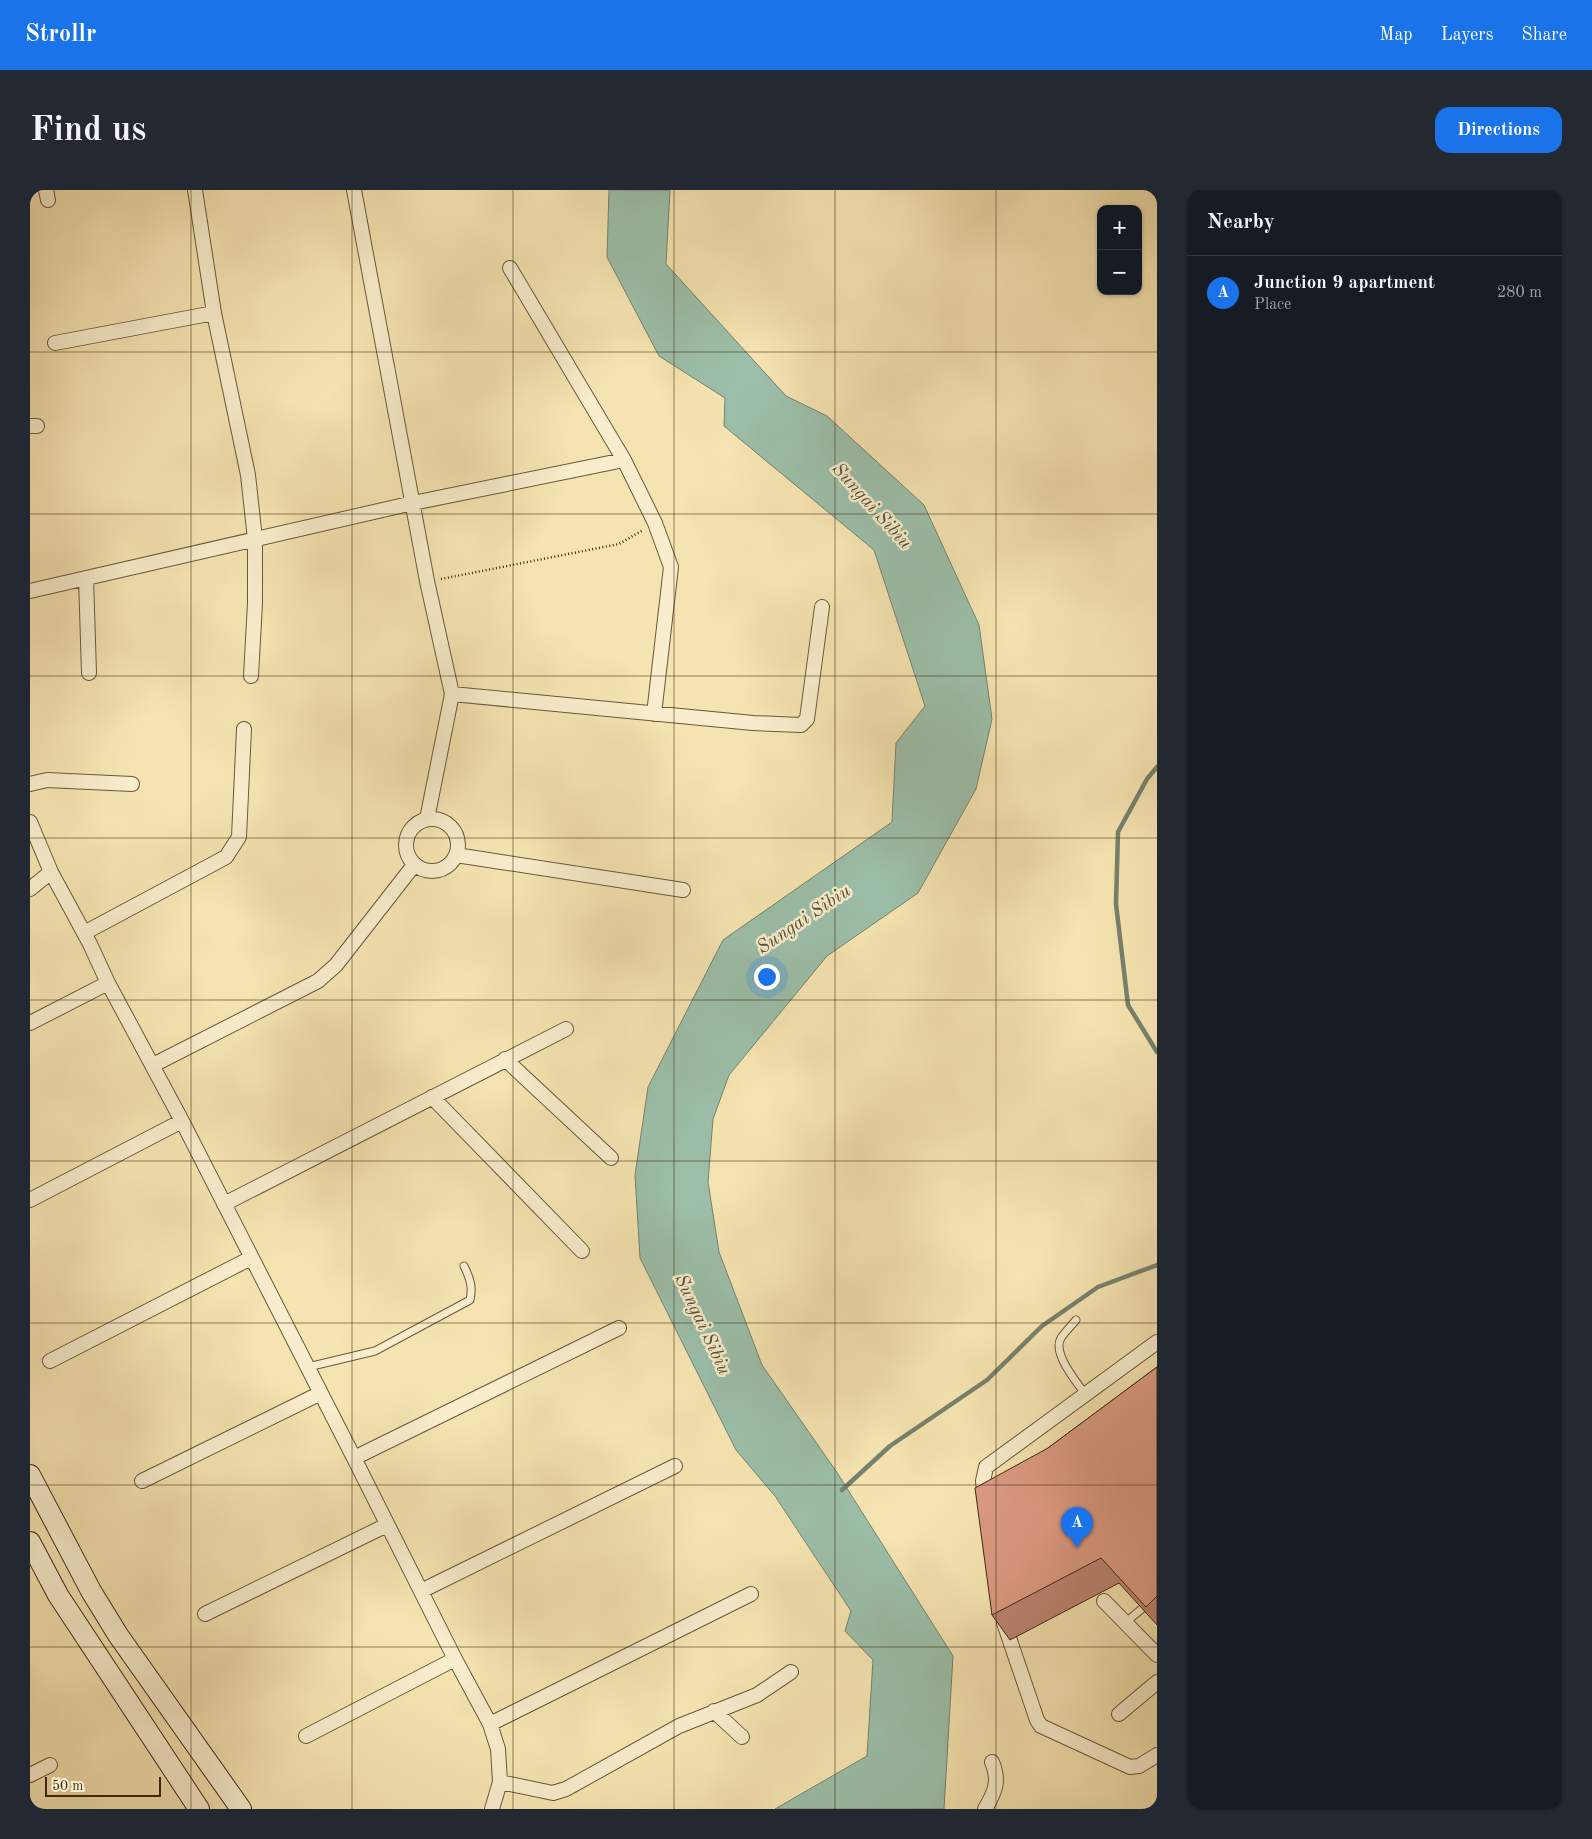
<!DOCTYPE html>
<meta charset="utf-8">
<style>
:root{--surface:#171b24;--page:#242831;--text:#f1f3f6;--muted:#9ea1a6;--line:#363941;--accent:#1a73e8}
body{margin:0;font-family:"Old Standard TT",serif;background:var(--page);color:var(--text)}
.controls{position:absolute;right:15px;top:15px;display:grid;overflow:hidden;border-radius:10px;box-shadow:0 1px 4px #0004}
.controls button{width:45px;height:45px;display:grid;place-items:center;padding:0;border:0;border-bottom:1px solid var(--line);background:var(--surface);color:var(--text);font:25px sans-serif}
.scale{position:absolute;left:15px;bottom:12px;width:116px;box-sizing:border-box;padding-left:5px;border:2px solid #3d2a11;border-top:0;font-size:14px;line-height:18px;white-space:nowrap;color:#3d2a11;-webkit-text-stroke:4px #f8edcc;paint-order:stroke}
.you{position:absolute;left:736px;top:786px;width:18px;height:18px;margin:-12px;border:4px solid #fff;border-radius:50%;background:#1a73e8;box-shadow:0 0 0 8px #1a73e833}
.badge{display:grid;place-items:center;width:32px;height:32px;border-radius:50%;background:var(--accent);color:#fff;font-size:16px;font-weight:700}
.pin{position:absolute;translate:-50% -41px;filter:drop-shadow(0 1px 2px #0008)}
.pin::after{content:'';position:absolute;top:26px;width:18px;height:15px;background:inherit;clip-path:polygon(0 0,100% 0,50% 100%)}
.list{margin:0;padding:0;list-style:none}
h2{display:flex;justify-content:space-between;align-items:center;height:65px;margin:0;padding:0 20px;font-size:21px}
h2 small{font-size:16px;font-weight:400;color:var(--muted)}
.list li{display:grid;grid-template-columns:32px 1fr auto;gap:15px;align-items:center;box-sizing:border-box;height:75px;padding:0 20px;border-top:1px solid var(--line)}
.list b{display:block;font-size:19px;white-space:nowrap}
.list p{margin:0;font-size:16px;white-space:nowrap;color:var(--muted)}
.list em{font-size:16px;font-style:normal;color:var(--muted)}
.map{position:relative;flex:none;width:1127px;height:1619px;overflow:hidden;border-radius:15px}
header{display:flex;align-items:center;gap:30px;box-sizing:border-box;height:70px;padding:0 25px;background:var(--accent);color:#fff}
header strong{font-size:24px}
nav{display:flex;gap:28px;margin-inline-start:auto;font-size:18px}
.intro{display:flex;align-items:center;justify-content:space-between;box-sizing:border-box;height:120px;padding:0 30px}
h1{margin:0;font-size:35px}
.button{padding:12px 22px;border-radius:15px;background:var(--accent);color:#fff;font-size:18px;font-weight:700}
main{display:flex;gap:30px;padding:0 30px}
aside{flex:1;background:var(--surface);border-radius:15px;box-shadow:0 1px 4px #0004}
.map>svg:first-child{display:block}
.water{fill:#9cbfaa;stroke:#76836d}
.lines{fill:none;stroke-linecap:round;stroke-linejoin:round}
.stream{stroke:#76836d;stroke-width:4.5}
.lane-casing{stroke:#6b5839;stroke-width:9}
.street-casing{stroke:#6b5839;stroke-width:16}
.secondary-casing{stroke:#3d2a11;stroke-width:22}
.path{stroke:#3d2a11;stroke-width:2.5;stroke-dasharray:1 2.5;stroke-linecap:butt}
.lane{stroke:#f8edcc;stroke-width:7}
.street{stroke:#f8edcc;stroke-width:14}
.secondary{stroke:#f8edcc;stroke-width:20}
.wall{fill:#bd8572;stroke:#3d2a11}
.building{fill:#dc9b84;stroke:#3d2a11}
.grid{fill:none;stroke:#3d2a11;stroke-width:1;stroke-opacity:0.55}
.labels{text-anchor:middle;stroke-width:5;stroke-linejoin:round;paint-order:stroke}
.water-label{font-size:19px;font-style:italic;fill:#554f37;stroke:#f8edcc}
</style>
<header>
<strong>Strollr</strong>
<nav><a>Map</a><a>Layers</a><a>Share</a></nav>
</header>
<div class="intro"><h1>Find us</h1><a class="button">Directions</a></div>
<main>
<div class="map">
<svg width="1127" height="1619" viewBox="0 0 1127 1619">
<rect width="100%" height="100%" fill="#f5e4b1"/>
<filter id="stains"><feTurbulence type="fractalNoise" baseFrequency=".004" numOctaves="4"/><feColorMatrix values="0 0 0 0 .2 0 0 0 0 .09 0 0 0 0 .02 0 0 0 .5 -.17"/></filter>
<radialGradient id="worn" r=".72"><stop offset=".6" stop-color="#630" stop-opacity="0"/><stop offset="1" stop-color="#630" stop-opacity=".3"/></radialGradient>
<path class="water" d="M579 0H640L636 74 756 206 797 226 894 315 949 435 962 529 946 599 888 703 797 766 699 885 683 929 678 992 689 1062 732 1175 806 1281 923 1466 914 1619H745L837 1566 843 1470 815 1441 821 1421 745 1306 706 1260 610 1068 605 985 618 897 693 750 862 632 866 553 895 516 844 360 694 236 695 208 629 166 577 67Z"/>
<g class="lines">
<path class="stream" d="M1127 577 1117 589 1088 642 1086 714 1098 815 1127 862
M812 1300 860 1256 957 1190 1012 1136 1068 1097 1127 1075"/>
<g class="lane-casing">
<path id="lane" d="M1046 1130C1041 1136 1035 1142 1031 1148 1022 1163 1046 1191 1055 1204
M278 1177 345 1161 440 1110C443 1097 440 1088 434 1076
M1095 1433 1127 1406"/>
</g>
<g class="street-casing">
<path id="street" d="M16 0 18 10
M165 0 184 123 218 285 225 349V413L221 486
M324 0 397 391 422 504 397 629
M480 78 594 270 625 333 641 377 624 524
M25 153 184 123
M0 236H7
M56 388 59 483
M0 401 383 313 594 270
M422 504 723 533 771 535 777 529 792 417
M0 594 17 590 102 594
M376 655a26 26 0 1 1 52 0a26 26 0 1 1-52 0Z
M0 632 21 682 60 754 78 793 0 833
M426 665 653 700
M0 699 21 682
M54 743 196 667 209 647 214 539
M78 793 152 931 324 1268 425 1469 460 1534 468 1559 470 1592 462 1619
M475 869 581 968
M123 875 288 791 306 775 384 675
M402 907 552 1061
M0 1010 152 931
M194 1014 536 839
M20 1171 221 1068
M324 1268 589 1138
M112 1291 291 1203
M955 1311 953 1291 956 1277 1127 1152
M391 1401 645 1276
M1074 1411 1127 1465
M175 1424 357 1335
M974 1433 1007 1530 1011 1536 1100 1577 1109 1576 1127 1565
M684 1521 712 1547
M1089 1524 1127 1492
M460 1534 721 1404
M276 1546 425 1469
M0 1585 20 1575
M470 1592 523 1603 536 1599 649 1536 727 1505 761 1482
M955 1619C965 1602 970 1591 962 1572"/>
</g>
<g class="secondary-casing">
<path id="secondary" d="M0 1285 61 1401 88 1445 211 1619
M0 1352 28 1405 169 1619"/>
</g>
<path class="path" d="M411 389 589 354 613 340"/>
<use href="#lane" class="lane"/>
<use href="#street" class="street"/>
<use href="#secondary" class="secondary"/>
</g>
<path class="wall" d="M1127 1177V1435L1089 1393 980 1450 962 1425 1018 1258Z"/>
<path class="building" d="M1127 1177V1406L1116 1417 1071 1368 962 1425 945 1298 1018 1258Z"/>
<path class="grid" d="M161 0V1619M322 0V1619M483 0V1619M644 0V1619M805 0V1619M966 0V1619M0 162H1127M0 324H1127M0 486H1127M0 648H1127M0 810H1127M0 971H1127M0 1133H1127M0 1295H1127M0 1457H1127"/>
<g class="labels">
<g class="water-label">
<text transform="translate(843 315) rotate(48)" y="7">Sungai Sibiu</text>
<text transform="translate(773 728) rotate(-34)" y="7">Sungai Sibiu</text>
<text transform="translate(674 1134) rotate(65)" y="7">Sungai Sibiu</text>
</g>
</g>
<rect width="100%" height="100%" filter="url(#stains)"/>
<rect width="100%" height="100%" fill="url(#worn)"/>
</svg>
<div class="controls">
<button>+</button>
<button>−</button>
</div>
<div class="scale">50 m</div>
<div class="you"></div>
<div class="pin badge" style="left:1047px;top:1358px">A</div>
</div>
<aside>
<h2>Nearby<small></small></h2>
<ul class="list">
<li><span class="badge">A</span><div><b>Junction 9 apartment</b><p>Place</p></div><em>280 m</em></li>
</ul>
</aside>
</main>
